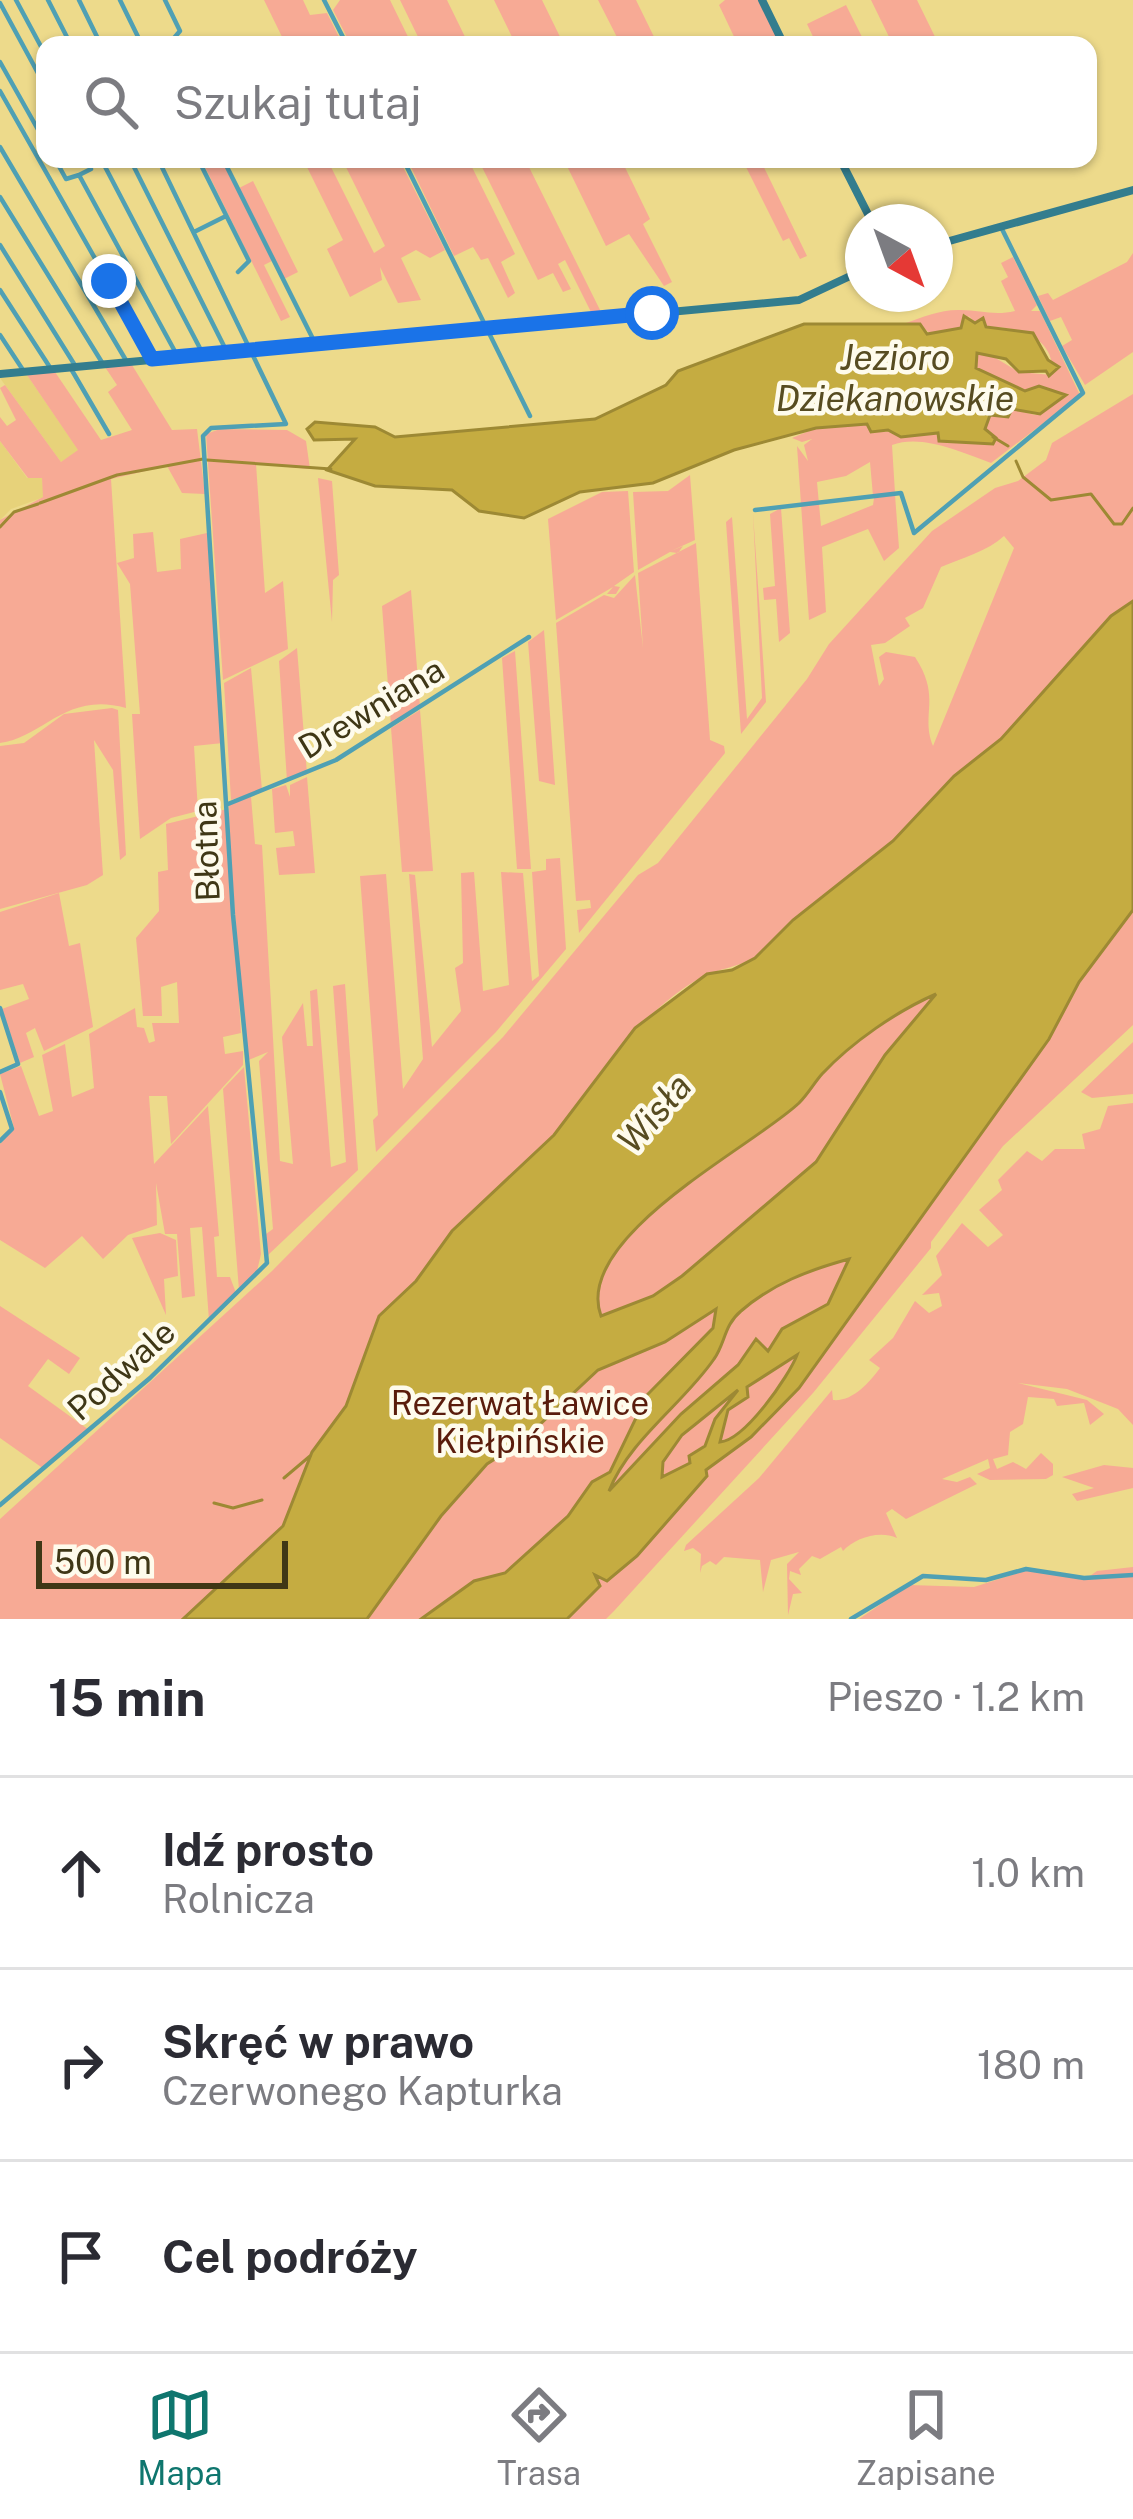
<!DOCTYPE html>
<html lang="pl">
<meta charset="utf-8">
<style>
:root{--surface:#fff;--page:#f7f7f7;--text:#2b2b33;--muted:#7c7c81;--line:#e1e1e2;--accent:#0f766e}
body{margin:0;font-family:"Public Sans",sans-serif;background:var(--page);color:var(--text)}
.compass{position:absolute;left:845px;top:204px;width:108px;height:108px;border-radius:50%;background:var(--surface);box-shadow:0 3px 9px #0004;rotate:139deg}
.scale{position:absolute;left:36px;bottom:30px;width:252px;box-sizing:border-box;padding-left:12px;border:6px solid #3f3716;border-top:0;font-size:33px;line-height:42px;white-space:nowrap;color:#3f3716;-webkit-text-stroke:9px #fefbec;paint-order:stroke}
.stop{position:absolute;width:36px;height:36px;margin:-27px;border:9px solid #1a73e8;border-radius:50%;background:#fff}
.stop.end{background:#1a73e8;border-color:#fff;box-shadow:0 3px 12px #0008}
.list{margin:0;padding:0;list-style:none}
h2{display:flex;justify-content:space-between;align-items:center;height:156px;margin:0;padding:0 48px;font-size:51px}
h2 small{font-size:39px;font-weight:400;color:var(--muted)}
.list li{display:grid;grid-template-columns:78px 1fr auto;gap:36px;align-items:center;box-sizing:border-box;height:192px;padding:0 48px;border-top:3px solid var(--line)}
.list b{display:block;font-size:45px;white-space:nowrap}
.list p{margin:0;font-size:39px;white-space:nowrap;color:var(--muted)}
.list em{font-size:39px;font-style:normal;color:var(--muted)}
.icon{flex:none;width:66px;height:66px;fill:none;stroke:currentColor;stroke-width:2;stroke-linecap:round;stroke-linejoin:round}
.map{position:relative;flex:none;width:1133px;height:1619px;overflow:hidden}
.search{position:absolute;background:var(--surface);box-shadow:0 3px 9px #0004;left:36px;right:36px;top:36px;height:132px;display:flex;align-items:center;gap:30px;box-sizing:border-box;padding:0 42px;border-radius:24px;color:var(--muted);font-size:45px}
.sheet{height:732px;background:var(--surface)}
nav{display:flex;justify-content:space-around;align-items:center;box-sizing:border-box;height:168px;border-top:3px solid var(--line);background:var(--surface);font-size:33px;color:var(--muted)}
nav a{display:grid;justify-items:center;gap:6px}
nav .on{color:var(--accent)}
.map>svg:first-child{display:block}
.built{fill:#e7d27a}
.green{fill:#f7aa95;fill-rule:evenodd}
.water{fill:#c5ac41;stroke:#9d8934;stroke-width:3;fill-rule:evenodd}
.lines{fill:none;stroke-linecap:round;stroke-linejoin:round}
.stream{stroke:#9d8934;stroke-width:3}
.street{stroke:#4fa0b4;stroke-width:4.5}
.secondary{stroke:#337d8e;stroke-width:8}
.route{stroke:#1a73e8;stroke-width:15}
.labels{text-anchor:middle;stroke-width:9;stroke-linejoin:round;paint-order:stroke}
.street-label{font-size:33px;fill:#3f3716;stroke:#fefbec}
.park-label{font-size:33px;fill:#5a1c0c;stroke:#fefbec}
.water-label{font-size:36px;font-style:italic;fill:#574c21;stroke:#fefbec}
</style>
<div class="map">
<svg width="1133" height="1619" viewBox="0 0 1133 1619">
<rect width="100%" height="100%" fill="#edda8b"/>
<path class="built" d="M27 375 79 451 61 462 0 378Z
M0 441 27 478H42L44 497 11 509 0 520Z"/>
<path class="green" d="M264 0H303L310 15 327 13 343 45H286Z
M340 0H390L412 45H351L333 10Z
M400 0H447L469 45H422Z
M494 0H542L564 45H516Z
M598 0H636L658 45H621Z
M725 0H760L782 45H738L719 5Z
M871 0H917L939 45H893Z
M846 5 866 45H817L807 24Z
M201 159H222L272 261 264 265 290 317 281 321Z
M303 159H327L374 253 385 246 342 159H399L445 250 430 258 416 250 401 258 421 300 398 303 380 267 382 280 350 297 327 249 343 240Z
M407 159H468L515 254 501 262 515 293 508 298 488 258 481 260 473 247 454 256Z
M478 159H525L602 314 593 316 565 260 558 264 571 289 563 292 553 273 538 280Z
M573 159H621L650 219 643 224 672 282 664 286 629 234 606 246 565 162Z
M742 159H760L807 256 800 259 789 238 783 241Z
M253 181 298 272 284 279 239 188Z
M1133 253V352L1085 385 1062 346 1072 340 1061 317 1050 321 1038 296 1048 293 1053 300 1127 262Z
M1013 257 1037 305 1031 311H1040L1080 395 991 463C961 452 922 434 892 445L895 493 873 496 870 462 846 476 817 482 821 526 873 505 874 498 895 495 899 548 884 561 868 529 822 547 826 612 809 620 797 446 808 461 804 445 812 439 802 442 792 438 816 428 867 424 871 432C895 431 911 431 935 432L939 440 991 444 985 429 990 415 1008 417 1012 409 1035 415 1065 397 1038 388 1025 391 976 369 975 356 984 351 1019 372 1052 375C1056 337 1018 326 986 327L982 319 975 323 969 316 961 328 932 335 919 324 906 323C922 317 942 309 961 310 980 310 994 316 1015 311L1001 281 1008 277 1001 263Z
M132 365 172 430 197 429 205 494 182 493 167 466 111 479 126 708C66 691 44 737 0 743V520L43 497 42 478H28L0 441V417L7 426 16 420 0 388 5 385 61 462 78 450 27 375 55 372 101 440 132 430 108 392 117 385 105 367Z
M1133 394V1025L1003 1146 931 1242V1248L813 1393 614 1611 606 1619H0V1519L272 1271 503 1037 638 875 658 863 807 679 829 644 932 531 995 488 1018 481 1046 460 1052 443ZM1004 536 1014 548 933 746C920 714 942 698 915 657L886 652 879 657 884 679 879 686 871 645 885 643 910 626 905 618 923 608 941 567C962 558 988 551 1004 536ZM895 839 878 882 570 1115C601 1067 650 1005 702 977 718 969 737 967 755 958Z
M220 429 287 430 306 441 310 469 256 464 265 593 283 581 288 649 223 680 206 434Z
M690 475 695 540 671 551 683 546 678 553 670 552 638 570 633 492 668 491Z
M318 478 332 481 339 575 333 580 332 622Z
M628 491 634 572 614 586 620 587 616 594H607L613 587 556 620 548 519 602 492Z
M781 508 790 633 779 642 776 599 764 600 763 588 775 586 770 514Z
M753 513 766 702 741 734 726 522 732 517 747 719 762 698Z
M153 532 157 572 181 569 180 539 207 533 223 743 194 746 198 811 171 818 140 839 132 714H140L130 584 117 563 134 558 133 534Z
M696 543 710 740 724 746 725 753 579 933 577 910 591 908 590 900 576 901 556 623 604 595 614 598 635 575 643 648 638 573Z
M411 590 420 707 391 725 382 606Z
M544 630 555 785 539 781 528 642Z
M297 648 307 774 287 781 279 661Z
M515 651 531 869H517L502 658Z
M251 668 262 790 231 800 224 683Z
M112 708 118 710 126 855 120 860 113 770 94 740 103 875 87 885 0 909V746L24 743 64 714Z
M420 710 433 871 402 872 391 728Z
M307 777 315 873 279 875 276 848 295 846 293 831 275 833 272 789 286 785 290 797V785Z
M251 797 255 844 262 845 280 1161 293 1164 282 1037 303 1003 307 1046H313L310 991 317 989 331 1167 346 1162 333 986 345 984 358 1170 268 1255 266 1234 273 1229 259 1061 268 1052 246 1061 228 822 229 804Z
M227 809 241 1033 223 1037 225 1054 243 1051V1065L171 1144 167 1096H149L154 1164 208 1106 219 1236 214 1237 217 1277H230L236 1293 209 1320 202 1227 190 1228 195 1296 182 1298 177 1234H165L156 1183 157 1225 128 1235 103 1259 82 1236 45 1268 0 1240V1144L14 1128 0 1074 21 1066 39 1116 53 1111 42 1055 65 1044 72 1097 94 1088 89 1034 135 1008 137 1027 144 1028 149 1043 155 1041 152 1023H179L177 982 161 987 162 1016H143L136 938 159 911 158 872 168 870 166 824Z
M560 858 566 949 496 1032 376 1152 373 1120 378 1115 360 876 386 874 403 1089 423 1059 409 874 415 875 432 1047 461 1011 455 968 463 963 461 873 474 872 483 991 509 985 501 872 523 873 532 981 539 976 532 872 546 870V859Z
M59 893 69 946 80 943 93 1027 44 1051 35 1028 26 1033 34 1057 20 1063 2 1009 29 999 23 984 0 990V912Z
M1133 1042V1094L1092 1098 1081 1092Z
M244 1067 261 1254 257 1271 239 1290 223 1089Z
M1133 1103V1425L1118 1409 1067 1389 1018 1383 1087 1400 1104 1414 1090 1425 1084 1403 1057 1406 1054 1399 1028 1397 1023 1424 1010 1432 1008 1455 993 1459 997 1469 1013 1462 1026 1469 1041 1453 1053 1464V1475L1046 1479 990 1480 977 1474 990 1468 988 1459 942 1479 957 1482 970 1477 977 1484 906 1519 892 1509 886 1513 897 1538C879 1530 855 1538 843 1551L841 1547 820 1559 812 1556 799 1569 801 1575 790 1571 789 1579 802 1593 793 1594 788 1615 787 1564 799 1552 771 1560 763 1592 760 1560 724 1557 716 1565 710 1561 702 1566 700 1573 701 1554 693 1548 684 1551 686 1545 759 1478 832 1390 833 1400C852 1402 869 1383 880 1368L869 1360 893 1338 915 1301 929 1313 942 1306 939 1293 922 1295 942 1275 936 1256 962 1223 988 1247 1003 1235 979 1210 1002 1190 998 1180 1027 1151 1042 1161 1055 1149H1085L1082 1134 1100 1129 1108 1106Z
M160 1233 176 1240 178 1276 164 1279 166 1315 132 1238Z
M0 1306 80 1358 69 1374 48 1359 28 1386 89 1430 44 1469 0 1438Z
M1104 1465 1133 1468V1488L1077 1501 1072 1494 1094 1488 1062 1477Z
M1133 1567V1619H859L909 1585 974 1587 1027 1570 1084 1580 1097 1571Z"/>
<path class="water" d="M964 316 975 323 983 318 986 327 1033 333 1048 360 1059 367 1049 376 1046 371 1019 372 1006 359 977 353 976 368 1025 391 1039 386 1066 395 1040 414 1012 409 1008 417 990 415 985 429 996 438 993 444 939 441 938 433 901 437 888 430 871 432 867 424 816 428 734 450 653 483 580 492 524 518 479 511 452 490 375 486 327 470 355 439 314 440 307 429 315 422 375 427 395 437 595 419 666 385 678 371 804 324H920L927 334 961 328Z
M1133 601V910L1079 982 1049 1039 799 1388 751 1437 706 1470 707 1476 637 1556 607 1581 595 1575 600 1586 567 1619H421L474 1581 505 1573 568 1516 592 1482 610 1472 647 1395 713 1328 716 1309 665 1342 598 1370 520 1443 487 1464 441 1516 367 1619H183L283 1526 312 1452 346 1406 379 1316 416 1281 452 1231 554 1135 635 1028 707 974 732 970 755 958 793 920 893 841 954 776 1001 739 1111 616ZM936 994 885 1055 816 1162 682 1276 653 1296 601 1316C572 1237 754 1146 799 1103 808 1094 814 1083 822 1074 852 1042 897 1011 936 994ZM849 1259 828 1304 782 1329 768 1351 756 1339 738 1365 681 1414 609 1491C629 1440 684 1403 714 1359 725 1344 724 1325 741 1311 772 1284 809 1270 849 1259ZM797 1355C789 1376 745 1440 720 1442L728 1410 748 1397 747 1387ZM738 1390 715 1419 705 1446 689 1456 690 1463 662 1477 663 1462 682 1435Z"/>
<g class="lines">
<path class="stream" d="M993 437 1008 446
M207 460 331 469
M1016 461 1023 477 1051 500 1091 494 1114 524H1122L1133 508
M40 503 117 475 203 459
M0 527 14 512 38 504
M284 1478 310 1456
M214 1503 233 1508 262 1500"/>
<path class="street" d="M16 0 45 54
M48 0 71 45
M79 0 101 45
M120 0 142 45
M165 0 180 31 168 45
M324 0 347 45
M0 3 45 86
M0 62 45 142
M0 91 152 359
M0 147 127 362
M55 159 66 179 79 175 178 357
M101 159 203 354
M130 159 227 352
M198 159 249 261 238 272
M223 159 315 343
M403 159 530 416
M79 175 91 169 85 159
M0 197 103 364
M194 232 226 216
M0 245 76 367
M0 290 51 369
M0 335 23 370
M70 367 109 434
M755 510 901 493 914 533 1083 393 1001 227
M228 804 336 760 529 637
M0 1008 18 1064 0 1072
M0 1092 12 1129 0 1141
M0 1505 150 1378 267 1263 233 915 203 436 211 428 286 424 158 159
M851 1619 923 1576 986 1580 1026 1569 1084 1578 1133 1575"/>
<path class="secondary" d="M762 0 784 45
M840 159 872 222
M935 245 1133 190
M0 374 799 300 863 270"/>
</g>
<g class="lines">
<path class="route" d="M109 281 152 359 652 313"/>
</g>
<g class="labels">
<g class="street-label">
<text transform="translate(371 708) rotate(-31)" y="12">Drewniana</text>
<text transform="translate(206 851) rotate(-92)" y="12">Błotna</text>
<text transform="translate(121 1370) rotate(-42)" y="12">Podwale</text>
</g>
<g class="park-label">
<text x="520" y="1415">Rezerwat Ławice<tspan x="520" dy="38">Kiełpińskie</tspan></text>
</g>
<g class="water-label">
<text x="895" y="370">Jezioro<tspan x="895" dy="41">Dziekanowskie</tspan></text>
<text transform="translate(654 1113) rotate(-49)" y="13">Wisła</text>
</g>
</g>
</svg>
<svg class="compass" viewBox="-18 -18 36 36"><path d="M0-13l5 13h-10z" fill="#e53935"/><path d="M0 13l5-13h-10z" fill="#7c7c81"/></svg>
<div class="scale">500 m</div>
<div class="stop" style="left:652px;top:313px"></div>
<div class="stop end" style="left:109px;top:281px"></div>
<div class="search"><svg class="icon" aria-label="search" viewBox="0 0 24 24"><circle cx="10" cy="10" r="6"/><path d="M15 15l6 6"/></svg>Szukaj tutaj</div>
</div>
<section class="sheet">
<h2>15 min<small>Pieszo · 1.2 km</small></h2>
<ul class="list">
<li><svg class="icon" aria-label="ahead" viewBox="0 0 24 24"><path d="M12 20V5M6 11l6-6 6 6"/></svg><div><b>Idź prosto</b><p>Rolnicza</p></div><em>1.0 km</em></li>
<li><svg class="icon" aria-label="right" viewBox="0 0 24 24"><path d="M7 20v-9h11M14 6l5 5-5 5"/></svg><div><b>Skręć w prawo</b><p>Czerwonego Kapturka</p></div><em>180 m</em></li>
<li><svg class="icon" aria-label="arrive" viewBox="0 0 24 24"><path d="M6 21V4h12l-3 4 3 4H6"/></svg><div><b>Cel podróży</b></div></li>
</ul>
</section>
<nav>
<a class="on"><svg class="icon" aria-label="map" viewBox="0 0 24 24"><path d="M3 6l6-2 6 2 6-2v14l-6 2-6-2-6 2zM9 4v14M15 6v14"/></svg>Mapa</a>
<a><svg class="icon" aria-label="directions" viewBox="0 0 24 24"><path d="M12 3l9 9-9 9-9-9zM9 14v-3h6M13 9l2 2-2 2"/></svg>Trasa</a>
<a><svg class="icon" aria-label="saved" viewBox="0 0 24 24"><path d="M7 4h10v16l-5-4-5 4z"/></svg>Zapisane</a>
</nav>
